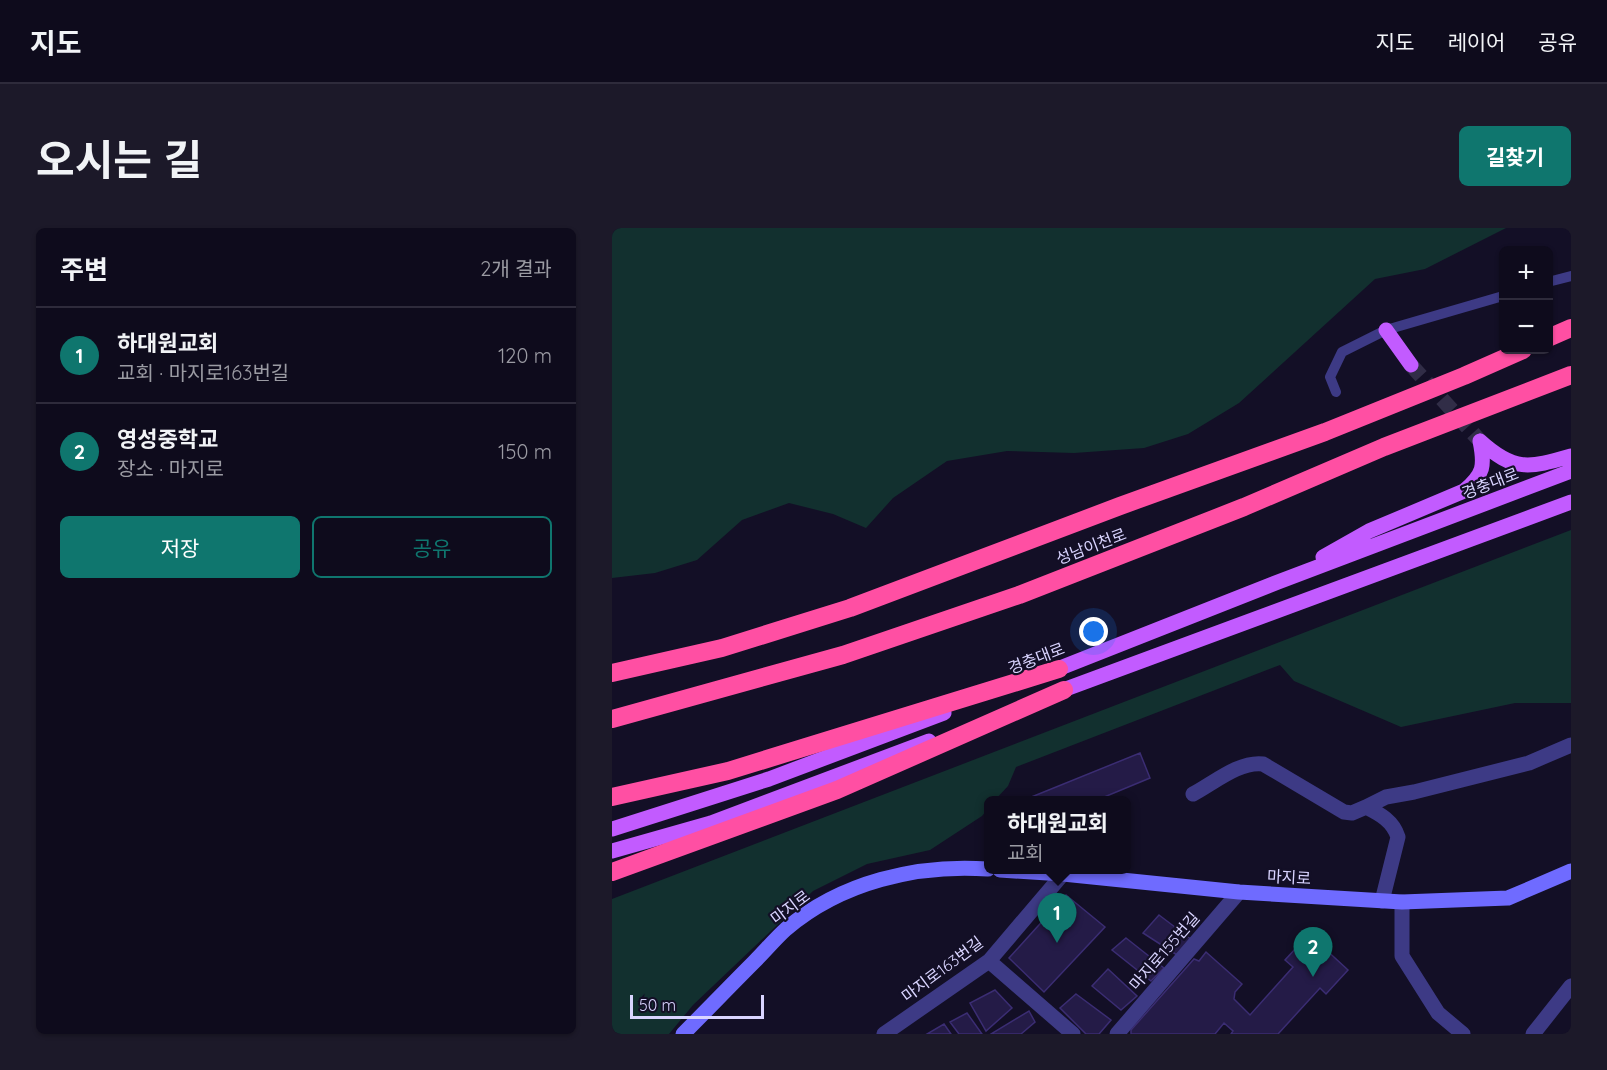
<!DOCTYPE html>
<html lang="ko">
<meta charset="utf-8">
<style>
:root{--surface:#0e0b1c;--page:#1c1929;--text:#f1f3f6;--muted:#9b9ba3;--line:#2e2b3b;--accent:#0f766e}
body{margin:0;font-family:Quicksand,"Noto Sans KR",sans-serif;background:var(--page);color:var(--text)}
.controls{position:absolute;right:18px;top:18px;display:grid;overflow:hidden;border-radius:9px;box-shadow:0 2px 4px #0004}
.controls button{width:54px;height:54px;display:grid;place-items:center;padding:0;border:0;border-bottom:2px solid var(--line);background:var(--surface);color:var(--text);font:30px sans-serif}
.scale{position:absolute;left:18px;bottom:15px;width:134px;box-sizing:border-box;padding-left:6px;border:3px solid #d9d4ff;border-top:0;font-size:16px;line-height:21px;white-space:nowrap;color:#d9d4ff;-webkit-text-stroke:4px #130f26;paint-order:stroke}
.you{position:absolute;left:482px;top:404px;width:21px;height:21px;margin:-15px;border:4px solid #fff;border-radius:50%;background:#1a73e8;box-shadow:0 0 0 9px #1a73e833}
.badge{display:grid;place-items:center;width:39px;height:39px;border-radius:50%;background:var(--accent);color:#fff;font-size:20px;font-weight:700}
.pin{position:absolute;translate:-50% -50px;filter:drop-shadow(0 2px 3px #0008)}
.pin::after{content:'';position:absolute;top:32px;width:21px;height:18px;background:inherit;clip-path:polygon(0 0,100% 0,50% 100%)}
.popup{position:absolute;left:372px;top:568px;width:147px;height:78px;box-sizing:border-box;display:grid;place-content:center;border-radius:9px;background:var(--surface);filter:drop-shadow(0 2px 4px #0005);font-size:20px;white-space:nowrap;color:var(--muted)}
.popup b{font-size:22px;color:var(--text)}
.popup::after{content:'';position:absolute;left:50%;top:100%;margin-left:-12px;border:12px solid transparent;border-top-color:var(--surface)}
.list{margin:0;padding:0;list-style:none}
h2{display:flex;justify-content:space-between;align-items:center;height:78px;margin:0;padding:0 24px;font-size:26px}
h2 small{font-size:20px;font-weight:400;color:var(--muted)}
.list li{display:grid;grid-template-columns:39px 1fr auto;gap:18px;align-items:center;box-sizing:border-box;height:96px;padding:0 24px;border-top:2px solid var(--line)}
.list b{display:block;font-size:22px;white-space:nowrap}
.list p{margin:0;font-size:20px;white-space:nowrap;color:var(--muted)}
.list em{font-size:20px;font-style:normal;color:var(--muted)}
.actions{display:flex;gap:12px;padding:18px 24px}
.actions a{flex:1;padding:14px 0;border:2px solid var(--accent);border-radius:9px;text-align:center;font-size:21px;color:var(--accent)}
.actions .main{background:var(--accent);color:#fff}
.map{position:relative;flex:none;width:959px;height:806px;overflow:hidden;border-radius:9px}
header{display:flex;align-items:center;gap:36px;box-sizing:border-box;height:84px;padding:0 30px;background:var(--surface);border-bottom:2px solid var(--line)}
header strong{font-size:28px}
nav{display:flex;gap:33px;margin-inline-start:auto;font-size:21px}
.intro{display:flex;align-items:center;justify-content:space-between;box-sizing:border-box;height:144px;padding:0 36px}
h1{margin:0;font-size:42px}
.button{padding:15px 27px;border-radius:9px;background:var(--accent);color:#fff;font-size:21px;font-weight:700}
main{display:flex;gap:36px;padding:0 36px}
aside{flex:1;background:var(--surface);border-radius:9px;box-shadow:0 2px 4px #0004}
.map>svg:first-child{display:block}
.green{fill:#12302f}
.building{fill:#241b47;stroke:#3b2d73;stroke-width:1.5}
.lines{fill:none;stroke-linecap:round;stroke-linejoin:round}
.primary-tunnel{stroke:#312d47;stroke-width:15;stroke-dasharray:15 8;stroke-linecap:butt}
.lane{stroke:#3d3a85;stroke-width:10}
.street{stroke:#3d3a85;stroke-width:15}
.secondary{stroke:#6f6bff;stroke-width:15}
.primary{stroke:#c25bff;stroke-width:15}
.highway{stroke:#ff4fa3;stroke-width:18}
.labels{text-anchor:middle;stroke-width:4.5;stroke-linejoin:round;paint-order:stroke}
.street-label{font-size:16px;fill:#d9d4ff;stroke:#130f26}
</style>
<header>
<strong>지도</strong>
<nav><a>지도</a><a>레이어</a><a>공유</a></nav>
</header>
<div class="intro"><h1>오시는 길</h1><a class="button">길찾기</a></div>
<main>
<aside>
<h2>주변<small>2개 결과</small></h2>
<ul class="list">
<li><span class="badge">1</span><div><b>하대원교회</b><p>교회 · 마지로163번길</p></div><em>120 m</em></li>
<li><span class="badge">2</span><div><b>영성중학교</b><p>장소 · 마지로</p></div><em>150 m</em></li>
</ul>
<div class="actions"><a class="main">저장</a><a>공유</a></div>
</aside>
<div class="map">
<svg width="959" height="806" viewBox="0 0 959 806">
<rect width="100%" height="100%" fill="#130f26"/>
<path class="green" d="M0 0H894L813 41 763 51 627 175 576 206 532 220 462 225 395 223 335 233 281 270 254 300 221 286 177 275 130 292 85 332 43 345 0 350Z
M959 302V475H903L789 499 682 453 668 437 404 539 396 558 383 572H376V581L370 588 318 622 255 636 201 663 81 777 57 806H0V671Z"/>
<path class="building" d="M528 525 538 550 485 572H412Z
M454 667 493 699 432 764 397 730Z
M547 687 580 712 565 727 531 705Z
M697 706 736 742 714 766 708 760 666 806H619L621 803 612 795 603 806H519V802L582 731 587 733 594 724 630 756 623 764 622 771 638 787 681 739 673 732Z
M514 710 552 740 539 753 500 722Z
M496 741 525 768 509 782 480 758Z
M383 762 400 780 374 803 358 775Z
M464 766 499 792 487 806H474L448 780Z
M417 783 423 794 409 806H379Z
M355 785 370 806H347L338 794Z
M332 796 339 806H315Z"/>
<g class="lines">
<path class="primary-tunnel" d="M799 137 868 213"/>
<path class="lane" d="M936 54 959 48
M724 164 718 149 730 124 774 102 891 68"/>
<path class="street" d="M581 566C602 555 627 533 651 536L732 584 740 585 754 579C768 586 781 593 786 609L770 673
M754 579 774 569 802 564 917 535 959 517
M790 674V728L826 785 851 806
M377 733 461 806
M272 806 377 733 451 646
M505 806 627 664
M921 806 959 758"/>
<path class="secondary" d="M388 642 451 646 627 664 790 674 896 670 959 643
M71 806C95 782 118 758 142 734 153 723 163 711 174 701 229 654 305 636 376 641"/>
<path class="primary" d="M774 102 799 137
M868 213C902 244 917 240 959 228
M711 329 757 303 852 263C872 246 873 238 868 213
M438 444 666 354 959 243
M443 465 959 274
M0 601 157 551 332 485
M0 623 99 595 317 513"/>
<path class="highway" d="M936 110 959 100
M0 445 110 420 238 380 508 278 713 204 852 148 911 122
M0 491 231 427 407 367 632 279 772 219 959 147
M0 569 116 543 447 441
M0 644 225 562 452 462"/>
</g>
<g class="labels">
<g class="street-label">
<text transform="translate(878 255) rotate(-21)" y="6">경충대로</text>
<text transform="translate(479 318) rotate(-21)" y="6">성남이천로</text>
<text transform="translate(424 430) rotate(-21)" y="6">경충대로</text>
<text transform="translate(677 649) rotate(3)" y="6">마지로</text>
<text transform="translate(178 679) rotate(-37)" y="6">마지로</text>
<text transform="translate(552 723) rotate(-49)" y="6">마지로155번길</text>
<text transform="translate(330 741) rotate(-37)" y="6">마지로163번길</text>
</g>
</g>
</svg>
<div class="controls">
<button>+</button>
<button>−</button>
</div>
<div class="scale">50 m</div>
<div class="you"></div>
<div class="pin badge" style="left:445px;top:715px">1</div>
<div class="popup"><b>하대원교회</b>교회</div>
<div class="pin badge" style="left:701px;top:749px">2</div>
</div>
</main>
